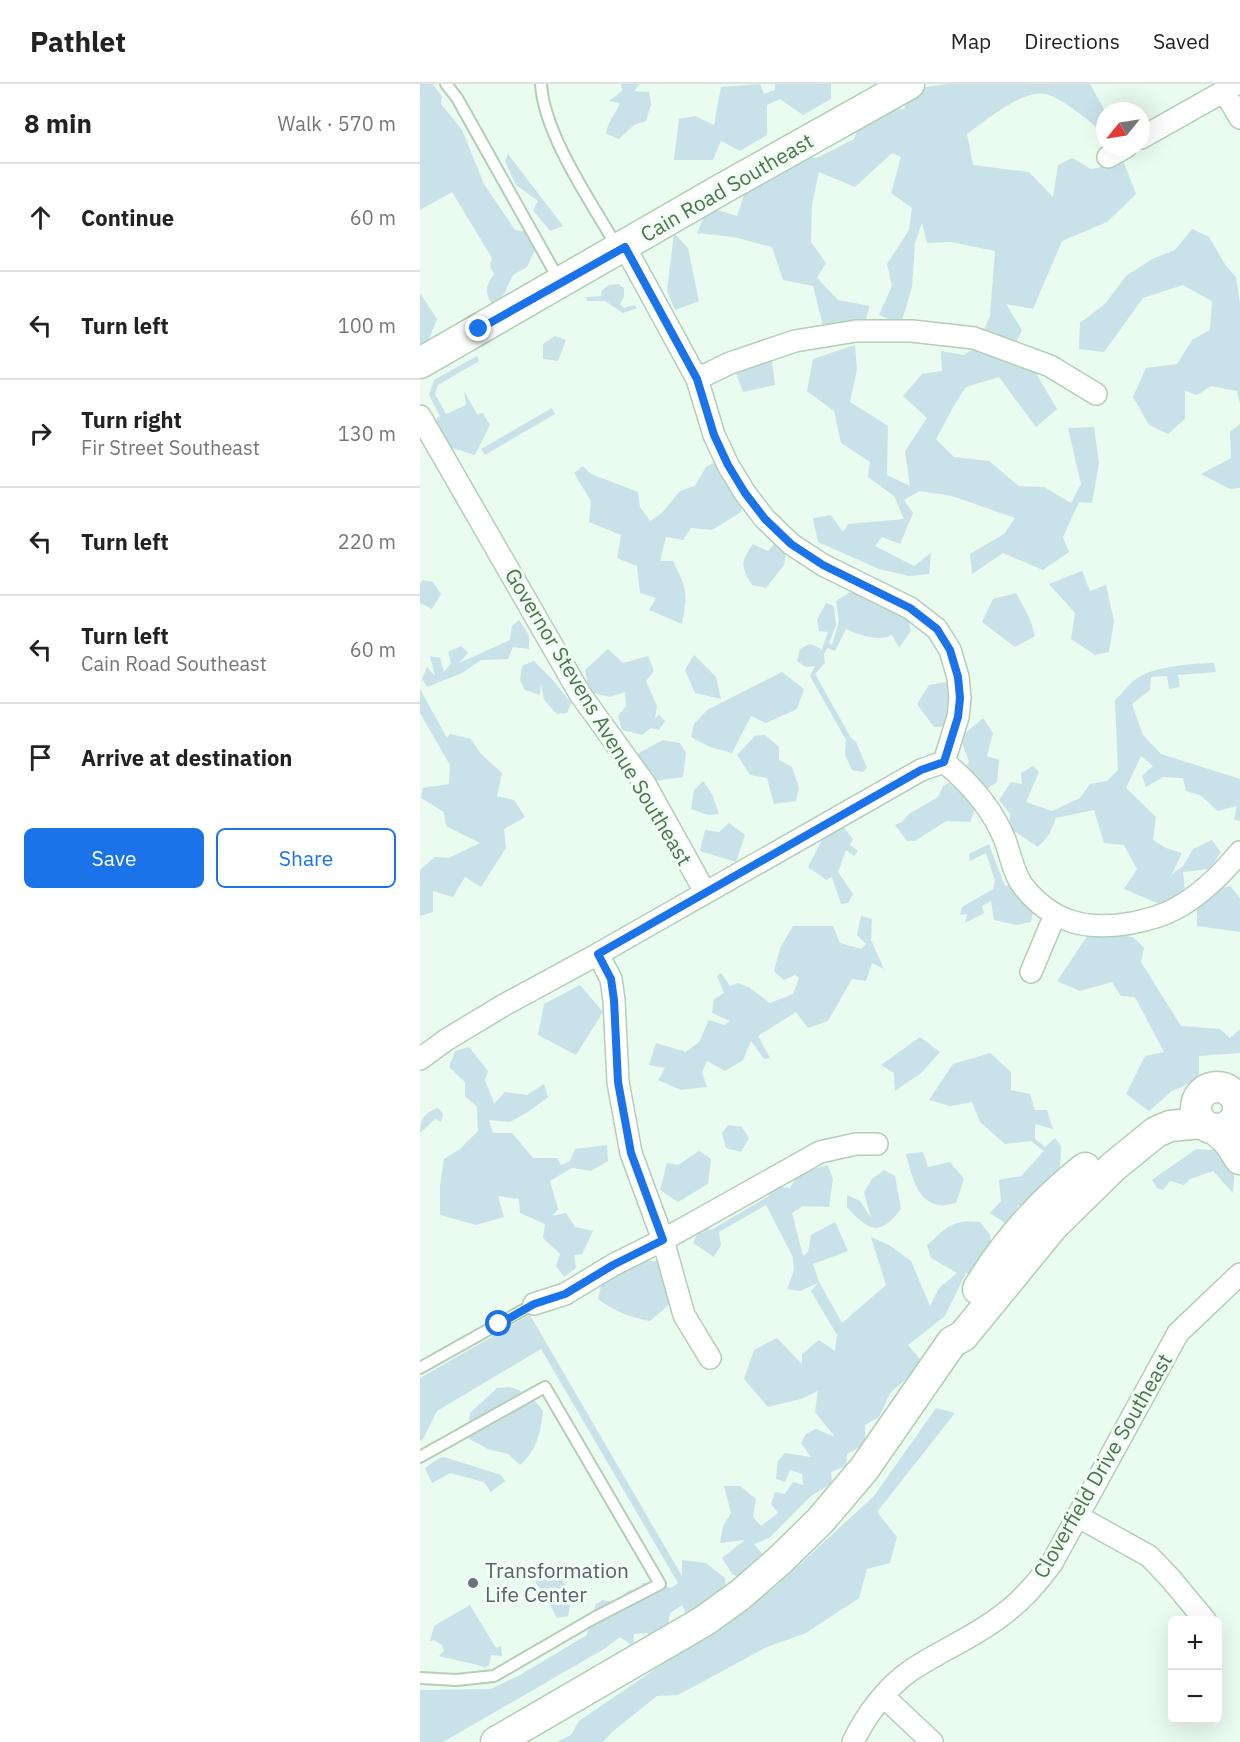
<!DOCTYPE html>
<meta charset="utf-8">
<style>
:root{--surface:#fff;--page:#f2f2f2;--text:#222;--muted:#767676;--line:#e0e0e0;--accent:#1a73e8}
body{margin:0;font-family:"IBM Plex Sans",sans-serif;background:var(--page);color:var(--text)}
.controls{position:absolute;right:18px;bottom:18px;display:grid;overflow:hidden;border-radius:9px;box-shadow:0 6px 24px #0002}
.controls button{width:54px;height:54px;display:grid;place-items:center;padding:0;border:0;border-bottom:2px solid var(--line);background:var(--surface);color:var(--text);font:30px sans-serif}
.compass{position:absolute;left:676px;top:18px;width:54px;height:54px;border-radius:50%;background:var(--surface);box-shadow:0 6px 24px #0002;rotate:240deg}
.stop{position:absolute;width:18px;height:18px;margin:-14px;border:4px solid #1a73e8;border-radius:50%;background:#fff}
.stop.end{background:#1a73e8;border-color:#fff;box-shadow:0 2px 6px #0008}
.list{margin:0;padding:0;list-style:none}
h2{display:flex;justify-content:space-between;align-items:center;height:78px;margin:0;padding:0 24px;font-size:26px}
h2 small{font-size:20px;font-weight:400;color:var(--muted)}
.list li{display:grid;grid-template-columns:39px 1fr auto;gap:18px;align-items:center;box-sizing:border-box;height:108px;padding:0 24px;border-top:2px solid var(--line)}
.list b{display:block;font-size:22px;white-space:nowrap}
.list p{margin:0;font-size:20px;white-space:nowrap;color:var(--muted)}
.list em{font-size:20px;font-style:normal;color:var(--muted)}
.actions{display:flex;gap:12px;padding:18px 24px}
.actions a{flex:1;padding:14px 0;border:2px solid var(--accent);border-radius:9px;text-align:center;font-size:21px;color:var(--accent)}
.actions .main{background:var(--accent);color:#fff}
.icon{flex:none;width:33px;height:33px;fill:none;stroke:currentColor;stroke-width:2;stroke-linecap:round;stroke-linejoin:round}
.map{position:relative;flex:none;width:820px;height:1658px;overflow:hidden}
header{display:flex;align-items:center;gap:36px;box-sizing:border-box;height:84px;padding:0 30px;background:var(--surface);border-bottom:2px solid var(--line)}
header strong{font-size:28px}
nav{display:flex;gap:33px;margin-inline-start:auto;font-size:21px}
main{display:flex}
aside{flex:1;background:var(--surface)}
.map>svg:first-child{display:block}
.green{fill:#c9e1e9}
.lines{fill:none;stroke-linecap:round;stroke-linejoin:round}
.lane-casing{stroke:#b3cfb6;stroke-width:14}
.street-casing{stroke:#b3cfb6;stroke-width:24}
.secondary-casing{stroke:#aed0b1;stroke-width:33}
.lane{stroke:#fff;stroke-width:10}
.street{stroke:#fff;stroke-width:21}
.secondary{stroke:#fff;stroke-width:30}
.route{stroke:#1a73e8;stroke-width:8}
.worship-dot{fill:#6b7280;stroke:#f1fef4;stroke-width:2}
.labels{text-anchor:middle;stroke-width:6;stroke-linejoin:round;paint-order:stroke}
.street-label{font-size:21px;fill:#4f754f;stroke:#f1fef4}
.worship-label{font-size:21px;fill:#5b616d;stroke:#f1fef4;text-anchor:start}
</style>
<header>
<strong>Pathlet</strong>
<nav><a>Map</a><a>Directions</a><a>Saved</a></nav>
</header>
<main>
<aside>
<h2>8 min<small>Walk · 570 m</small></h2>
<ul class="list">
<li><svg class="icon" aria-label="ahead" viewBox="0 0 24 24"><path d="M12 20V5M6 11l6-6 6 6"/></svg><div><b>Continue</b></div><em>60 m</em></li>
<li><svg class="icon" aria-label="left" viewBox="0 0 24 24"><path d="M17 20v-9H6M10 6l-5 5 5 5"/></svg><div><b>Turn left</b></div><em>100 m</em></li>
<li><svg class="icon" aria-label="right" viewBox="0 0 24 24"><path d="M7 20v-9h11M14 6l5 5-5 5"/></svg><div><b>Turn right</b><p>Fir Street Southeast</p></div><em>130 m</em></li>
<li><svg class="icon" aria-label="left" viewBox="0 0 24 24"><path d="M17 20v-9H6M10 6l-5 5 5 5"/></svg><div><b>Turn left</b></div><em>220 m</em></li>
<li><svg class="icon" aria-label="left" viewBox="0 0 24 24"><path d="M17 20v-9H6M10 6l-5 5 5 5"/></svg><div><b>Turn left</b><p>Cain Road Southeast</p></div><em>60 m</em></li>
<li><svg class="icon" aria-label="arrive" viewBox="0 0 24 24"><path d="M6 21V4h12l-3 4 3 4H6"/></svg><div><b>Arrive at destination</b></div></li>
</ul>
<div class="actions"><a class="main">Save</a><a>Share</a></div>
</aside>
<div class="map">
<svg width="820" height="1658" viewBox="0 0 820 1658">
<rect width="100%" height="100%" fill="#eafbef"/>
<path class="green" d="M0 0H13L22 13 21 20 42 46 64 100 95 146 107 148 115 166 107 183 93 191 81 216 71 219C64 206 67 201 74 190L70 182 72 174 32 108 0 126Z
M201 0H220L214 7 229 8 231 20 226 37 214 41 199 55 186 50C188 37 195 31 200 19L189 17 202 7Z
M340 0 344 10 355 6V0H411V15L383 31 360 15 347 21V51L320 67 301 57 293 76H254L259 35 275 32 294 41 301 3Z
M528 0H670L685 27 684 49C670 38 643 14 625 10 603 5 565 37 547 50L553 81 609 88 633 113 638 81 652 74 671 85 704 79 716 110 687 138 642 157 613 225 586 220 602 246 594 263 614 286 637 325 616 343 579 293 546 303 536 318 516 355 534 373 569 377 599 402 624 403 651 419 661 400 648 344 674 343 679 379 672 419 659 418 643 453 649 468 623 486 583 469 552 490 550 470 584 450 595 434 532 412 500 407 484 416 493 429 480 460 462 453 455 462 494 482 511 469 509 490 489 492 459 485 398 458 393 434 411 431 423 448 428 440 484 435 474 412 448 393 450 378 421 359 414 327 387 307 393 275 435 261 437 285 430 318 468 342 467 391 490 402 485 367 507 334 483 312 502 290 522 287 521 267 544 271 556 263 570 232 575 167 531 158 507 159 502 139 495 159 492 203 481 240 459 231 472 202 467 180 489 146 492 124 471 109 481 73 472 69 435 103 399 88 392 121 391 158 406 179 397 194 418 216 450 222 445 237 404 246 393 202 363 196 352 163 314 153 277 149 288 123 317 132 326 106 370 71 397 74 434 55 445 26 484 25 492 5Z
M88 70 143 142 130 147 113 126 118 117 96 101 85 77Z
M772 145 789 153 806 182 816 193 820 219V319L817 307 791 302 777 311 765 307V335L748 350 729 341 713 313 726 284 757 280 772 256 790 246 792 217 763 201 723 214 684 268 659 265 660 239 685 220 706 192 732 175 755 166Z
M254 149 268 164 279 217 255 226 247 207Z
M198 200 204 204V213L200 220 204 224 214 221 217 224 203 229 185 217H167L166 213 181 212 182 206 189 201Z
M0 209 17 235 4 267H0Z
M135 252 146 256 138 277 123 275V260Z
M325 268 352 277 355 301 323 308 316 289Z
M57 272 59 277 18 301 15 310 26 330 46 321 44 307 57 330 63 329 70 341 55 371 10 357 17 334 20 332 9 311 14 296Z
M132 324 135 330 65 371 61 365Z
M820 340V404L810 405 781 390 811 374 810 348Z
M301 375 323 411 321 428 292 446 271 444 263 456 246 453 240 477H253C267 505 268 509 262 540L229 526 236 514 220 509 217 482 197 474 201 451 169 438 171 417 154 389 163 382 171 390 218 408 220 423 230 437 242 429 260 407 275 402 286 383Z
M358 455 367 462 364 481 346 504 332 501C321 483 320 478 333 460L348 467Z
M662 487 670 507 686 501 694 537 689 568 675 571 651 555 655 529 629 500Z
M3 496 13 498 21 510 12 525 0 519V500Z
M432 507 487 530 491 547 479 564 472 551C458 558 440 551 426 545L415 567 407 564 404 570 405 579 395 590 431 654 436 658 447 684 443 688 432 686 425 671 426 656 390 592 395 582 386 583 377 577 380 565 390 560 402 565 408 548 399 547 397 536 406 519 414 522 416 542 409 559 412 561 419 537 416 517Z
M596 509 610 535 615 552 595 563 562 538 573 515Z
M99 536 109 551V565L93 563 88 575 61 576 42 589 7 603 2 595 7 583 15 592 10 572 20 574 24 588 31 580 28 568 41 562 48 569 39 579 90 556 92 542Z
M188 565 203 579 228 572 234 587 226 597 237 622 235 635 239 631 245 637 239 646 231 644 222 651 202 646 198 632 206 622 205 608 190 613 169 608 165 586Z
M274 571 296 593 301 615 275 609 265 586Z
M114 577 132 595 151 619 147 629 137 630 124 616 121 600 120 611 105 606 100 596 102 582Z
M794 579 796 588 758 591 760 603 749 605 747 592 731 593 730 606 712 620 723 651 741 670 820 695V737L814 736 817 722 798 727 780 711 766 707 763 694 743 693 726 703 722 692 733 682 721 672 706 704 736 733 733 756 746 764 762 769 752 790 763 782 773 765 792 756 801 768 790 785 763 788 765 808 744 822 704 805 717 785 704 761 684 759 674 726 636 734 629 751 618 763 589 744 590 730 579 716 591 698 602 700 601 689 613 682 619 688 606 718 632 727 660 714 670 700 687 697 698 686 695 616C704 608 709 599 719 593 734 583 775 579 794 579Z
M362 588 384 605 377 625 346 639 331 632 312 669 290 663 271 653 274 640 287 626Z
M534 597 540 643H514L497 620 509 601Z
M0 605 27 654 30 650 51 655 60 669 82 689 77 712 94 716 105 733 84 745 86 764 61 803 45 793 33 813 13 807V828L0 832V786L15 773 29 774 60 759 26 742 24 728 1 714 3 704 29 700 30 681 0 629Z
M563 634 573 649 567 672 579 676 577 698 562 708 550 738 526 737 495 757H487L475 741 482 738 489 730 518 713 523 702 542 692 549 677 540 654Z
M345 651 359 663V676L372 683 379 704 376 717 354 720 347 694 330 691 317 671 335 652Z
M243 656 260 659 266 669 263 693 229 698 214 681 217 670Z
M283 697 292 710 299 730 288 731 271 725 274 706Z
M309 739 325 751 316 778 280 767 285 746 299 748Z
M422 741 433 755 430 761 438 767 434 772 426 766 418 788 433 810 428 819 421 820 412 793 406 796 388 783 403 754Z
M569 760 585 802 596 799 617 811 611 838 597 841 574 836 571 817 562 822 564 829 545 839 547 830 540 831 542 823 573 805 575 797 566 769 550 777 549 770Z
M810 802 820 814V848L777 842V825L786 808Z
M441 832 452 835 451 856 464 885 452 879 446 897 432 895 408 937 388 944 376 928 338 952 350 974 344 975 331 957 323 976 305 987 287 977 282 988 287 1003 261 1006 238 996 245 984 229 981 236 959 266 968 279 958 289 936 304 941 310 937 292 929 294 915 304 909 297 892 301 889 310 902 318 899 330 904 350 919 373 910 379 894 375 891 364 896 354 887 360 864 373 842H413L420 859 441 865 446 860 437 851Z
M670 848 713 853 724 864 721 878 761 942 800 945 810 954 820 945V969L779 972V995L752 1007 729 1027 706 1010 725 972 744 968 715 913 701 912 692 898 660 907 637 897Z
M160 901 183 928 156 971 118 951 124 920Z
M500 953 520 968 501 989 475 1007 474 989 461 981Z
M49 963 68 987 65 996 74 1020 85 1008 107 1011 124 1000 128 1013 108 1028 90 1038 69 1036 73 1049H92L113 1074H137L141 1081 150 1077 155 1065 187 1061 188 1077 171 1087 152 1084 130 1097 138 1125 132 1132 146 1129 155 1143 173 1147 162 1170 154 1171 156 1184 144 1193 136 1182 140 1170 123 1154 125 1140 100 1129 99 1115 78 1112 84 1133 56 1141 20 1131V1101L24 1075 40 1065 58 1047 57 1023 45 1012V998L29 983 35 967Z
M570 969 591 988V1006L610 1010 615 1026H627L633 1045 615 1040V1055L625 1063 635 1054 641 1062 640 1084 631 1091C626 1112 619 1118 598 1122L588 1141 570 1129 581 1117 579 1096 601 1092 624 1067 611 1057 585 1060 560 1038 552 1018 530 1022 509 1016 533 980Z
M18 1024 23 1030 21 1038 15 1035 0 1049C0 1035 5 1028 18 1024Z
M308 1041 322 1043 329 1054 321 1068 306 1064 302 1049Z
M776 1065 806 1067 815 1080 813 1109 793 1087 770 1095 764 1101 750 1097 743 1106 737 1104 732 1096Z
M279 1067 291 1075 288 1100 258 1118 240 1106 247 1079 258 1081Z
M503 1068 508 1083 530 1078 544 1095 536 1119C499 1130 493 1096 486 1070Z
M408 1081 413 1095 409 1123 383 1122 372 1129 383 1172 388 1168 391 1151 415 1138 428 1167 393 1180 399 1198 422 1239 466 1201 451 1153 469 1161 491 1177 510 1222 519 1204 537 1189 511 1174 507 1161C527 1143 532 1135 560 1138L570 1151 572 1165 554 1191 546 1189 525 1232 488 1261 500 1275 491 1291 470 1309 459 1333 445 1341V1360L427 1370 426 1382 411 1388 412 1399 391 1412 349 1454 334 1460 343 1471 328 1498 312 1490 302 1474 325 1456 300 1459 303 1442 311 1429 304 1402H320L336 1415 333 1433 341 1442 358 1429 351 1420 355 1408 365 1410 373 1398 383 1401 382 1390 370 1386 365 1398 356 1395 358 1377 365 1369 391 1373 381 1359 386 1350 396 1345 415 1353 395 1328 398 1307 381 1315 348 1323 324 1295 334 1266 357 1254 382 1280V1270L399 1256 415 1267 417 1251 391 1207 398 1199 380 1207 367 1205 374 1186 373 1173 346 1121 299 1148 301 1161 294 1173 273 1159 281 1142 291 1146 349 1112 353 1102 370 1104 379 1089Z
M464 1086 475 1092 481 1125C459 1154 448 1146 427 1123V1111L440 1117 451 1134 444 1108 452 1095Z
M219 1176 244 1178 253 1217 230 1237C210 1233 195 1228 178 1215L184 1189Z
M110 1231 262 1492V1476L286 1479 305 1494 306 1511 278 1535 266 1529 262 1521 250 1529 248 1541 233 1555 227 1549 214 1550 213 1562 200 1553 184 1565 23 1658H0V1606L71 1605 100 1591 167 1551C168 1541 175 1528 175 1521L182 1516 201 1519 203 1511 210 1506 216 1507 223 1499 240 1500 251 1504 258 1499 121 1265 17 1327 3 1355 0 1357V1294Z
M89 1303C105 1307 113 1313 123 1327 121 1347 116 1368 100 1381L88 1370 68 1365 46 1353 50 1329 77 1304Z
M516 1324 535 1329 457 1428 477 1453 470 1479 447 1485 439 1514 386 1549 347 1563 258 1611 237 1612 192 1648 183 1658H137L151 1651 159 1637 354 1504 454 1412Z
M24 1373 81 1391 85 1397 71 1408 64 1398 30 1389 12 1399 5 1384 19 1374Z
M139 1482 143 1488 142 1496C153 1509 151 1517 148 1532L137 1534 124 1509 115 1498 125 1487Z
M50 1521 76 1564 81 1562 82 1572 71 1571 69 1581 65 1584C59 1580 29 1575 19 1572L24 1567 22 1561 14 1556 10 1557 14 1542Z"/>
<g class="lines">
<g class="lane-casing">
<path id="lane" d="M26 0 37 14 139 196
M121 0C124 51 172 119 197 163
M0 1284 114 1220
M0 1373 125 1303 240 1500 174 1534 74 1592 36 1596 0 1594"/>
</g>
<g class="street-casing">
<path id="street" d="M804 7 820 34
M721 54 817 0
M688 73 706 63
M205 163 277 295 294 351 308 381 325 409 345 435 371 460 403 481 490 524 517 545 530 566 538 593 540 614 538 633 524 678C550 699 572 724 585 756 590 770 594 790 603 802 632 839 667 847 712 839 727 836 742 832 755 825 781 811 802 790 820 768
M277 295 310 279 375 257 436 247H492L554 254 630 282 676 310
M0 332 160 610 225 700 285 808
M178 870 191 895 194 916 198 998 211 1069 243 1156 264 1231 290 1274
M611 888 635 831
M0 975 26 956 84 921 178 870 501 686 524 678
M114 1220 145 1210 193 1181 243 1156 400 1068 436 1060H457
M657 1432 729 1472 750 1494 785 1536
M463 1612 512 1658
M433 1658C446 1631 466 1604 490 1587 519 1567 553 1554 581 1532 602 1517 617 1499 632 1479L758 1249 820 1190"/>
</g>
<g class="secondary-casing">
<path id="secondary" d="M0 279 300 106 489 0
M776 1024a21 21 0 1 1 42 0a21 21 0 1 1-42 0Z
M795 1045 809 1058 820 1075
M558 1205C586 1158 622 1118 665 1084
M76 1658 284 1537 320 1511 359 1477 400 1437 444 1385 532 1258 543 1252 633 1142 693 1083 736 1048 750 1042 782 1039"/>
</g>
<use href="#lane" class="lane"/>
<use href="#street" class="street"/>
<use href="#secondary" class="secondary"/>
</g>
<g class="lines">
<path class="route" d="M59 245 205 163 277 295 294 351 308 381 325 409 345 435 371 460 403 481 490 524 517 545 530 566 538 593 540 614 538 633 524 678 501 686 178 870 191 895 194 916 198 998 211 1069 243 1156 193 1181 145 1210 114 1220 79 1240"/>
</g>
<circle class="worship-dot" cx="53" cy="1499" r="6"/>
<g class="labels">
<g class="street-label">
<text transform="translate(307 104) rotate(-30)" y="7">Cain Road Southeast</text>
<text transform="translate(178 633) rotate(59)" y="7">Governor Stevens Avenue Southeast</text>
<text transform="translate(683 1382) rotate(-60)" y="7">Cloverfield Drive Southeast</text>
</g>
<g class="worship-label">
<text x="65" y="1494">Transformation<tspan x="65" dy="24">Life Center</tspan></text>
</g>
</g>
</svg>
<div class="controls">
<button>+</button>
<button>−</button>
</div>
<svg class="compass" viewBox="-18 -18 36 36"><path d="M0-13l5 13h-10z" fill="#e53935"/><path d="M0 13l5-13h-10z" fill="#767676"/></svg>
<div class="stop" style="left:79px;top:1240px"></div>
<div class="stop end" style="left:59px;top:245px"></div>
</div>
</main>
